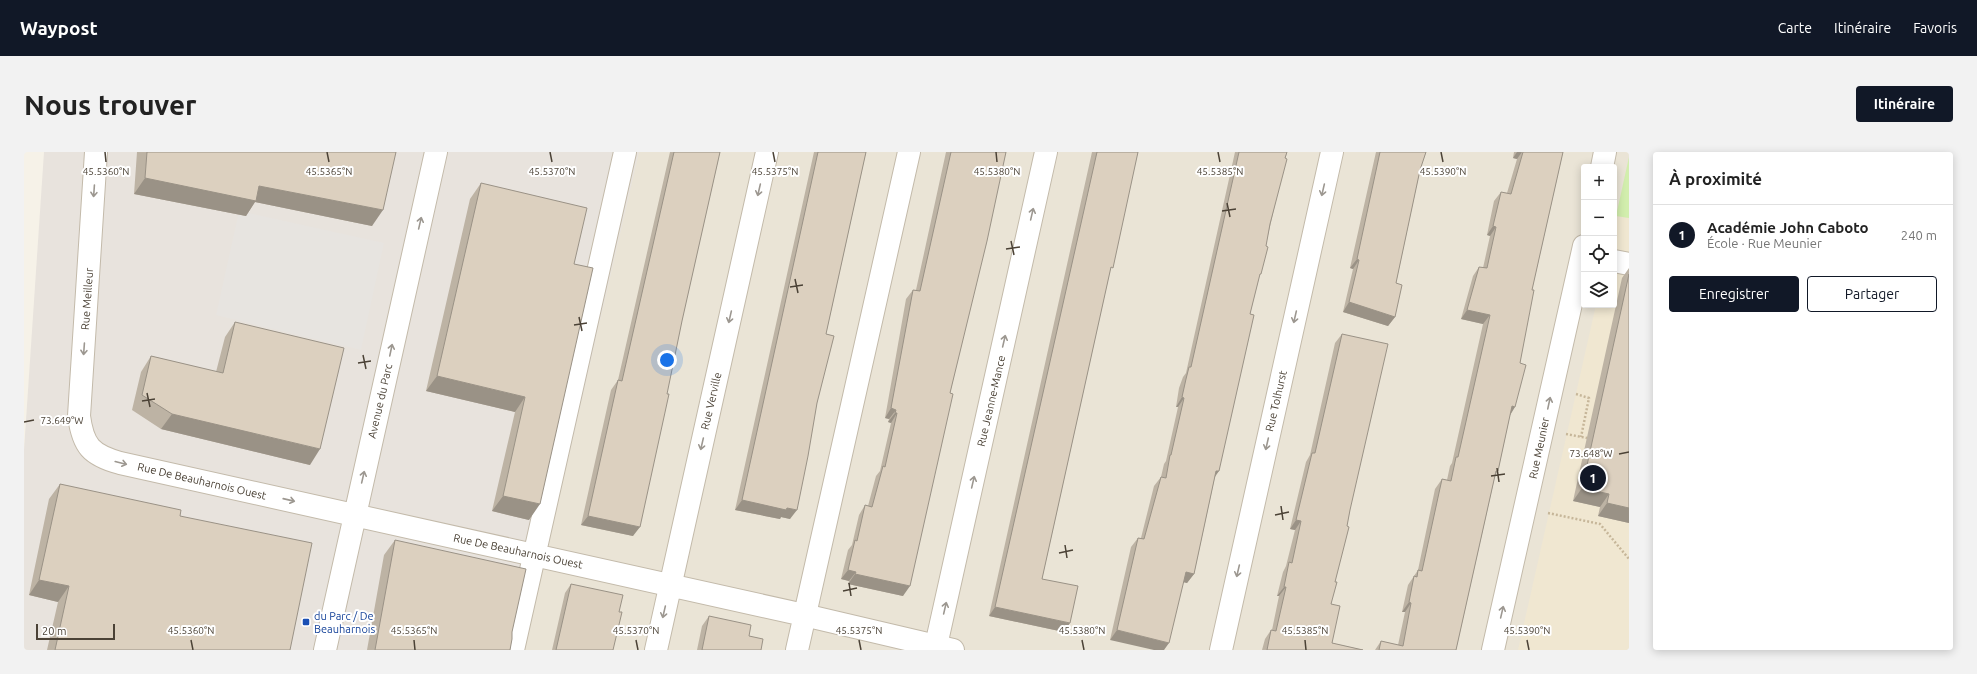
<!DOCTYPE html>
<html lang="fr">
<meta charset="utf-8">
<style>
:root{--surface:#fff;--page:#f2f2f2;--text:#222;--muted:#767676;--line:#e0e0e0;--accent:#111827}
body{margin:0;font-family:Ubuntu,sans-serif;background:var(--page);color:var(--text)}
.controls{position:absolute;right:12px;top:12px;display:grid;overflow:hidden;border-radius:4px;box-shadow:0 2px 10px #0003}
.controls button{width:36px;height:36px;display:grid;place-items:center;padding:0;border:0;border-bottom:1px solid var(--line);background:var(--surface);color:var(--text);font:20px sans-serif}
.scale{position:absolute;left:12px;bottom:10px;width:79px;box-sizing:border-box;padding-left:4px;border:2px solid #4b4236;border-top:0;font-size:11px;line-height:14px;white-space:nowrap;color:#4b4236;-webkit-text-stroke:3px #fff;paint-order:stroke}
.you{position:absolute;left:643px;top:208px;width:14px;height:14px;margin:-10px;border:3px solid #fff;border-radius:50%;background:#1a73e8;box-shadow:0 0 0 6px #1a73e833}
.badge{display:grid;place-items:center;width:26px;height:26px;border-radius:50%;background:var(--accent);color:#fff;font-size:13px;font-weight:700}
.pin{position:absolute;translate:-50% -50%;border:2px solid #fff;box-shadow:0 1px 4px #0006}
.list{margin:0;padding:0;list-style:none}
h2{display:flex;justify-content:space-between;align-items:center;height:52px;margin:0;padding:0 16px;font-size:17px}
h2 small{font-size:13px;font-weight:400;color:var(--muted)}
.list li{display:grid;grid-template-columns:26px 1fr auto;gap:12px;align-items:center;box-sizing:border-box;height:60px;padding:0 16px;border-top:1px solid var(--line)}
.list b{display:block;font-size:15px;white-space:nowrap}
.list p{margin:0;font-size:13px;white-space:nowrap;color:var(--muted)}
.list em{font-size:13px;font-style:normal;color:var(--muted)}
.actions{display:flex;gap:8px;padding:12px 16px}
.actions a{flex:1;padding:9px 0;border:1px solid var(--accent);border-radius:4px;text-align:center;font-size:14px;color:var(--accent)}
.actions .main{background:var(--accent);color:#fff}
.icon{flex:none;width:22px;height:22px;fill:none;stroke:currentColor;stroke-width:2;stroke-linecap:round;stroke-linejoin:round}
.map{position:relative;flex:none;width:1605px;height:498px;overflow:hidden;border-radius:4px}
header{display:flex;align-items:center;gap:24px;box-sizing:border-box;height:56px;padding:0 20px;background:var(--accent);color:#fff}
header strong{font-size:19px}
nav{display:flex;gap:22px;margin-inline-start:auto;font-size:14px}
.intro{display:flex;align-items:center;justify-content:space-between;box-sizing:border-box;height:96px;padding:0 24px}
h1{margin:0;font-size:28px}
.button{padding:10px 18px;border-radius:4px;background:var(--accent);color:#fff;font-size:14px;font-weight:700}
main{display:flex;gap:24px;padding:0 24px}
aside{flex:1;background:var(--surface);border-radius:4px;box-shadow:0 2px 10px #0003}
.map>svg:first-child{display:block}
.residential{fill:#eae4d6;fill-rule:evenodd}
.industrial{fill:#e8e3dd}
.education{fill:#f0e7d1}
.green{fill:#d2eead}
.parking{fill:#e7e4e0}
.lines{fill:none;stroke-linecap:round;stroke-linejoin:round}
.minor-casing{stroke:#c3baaa;stroke-width:24}
.path{stroke:#c6b699;stroke-width:2.5;stroke-dasharray:2 2;stroke-linecap:butt}
.minor{stroke:#fff;stroke-width:22}
.wall{fill:#bdb3a4}
.shaded-wall{fill:#9a9286}
.building{fill:#dcd0bf;stroke:#9a9286}
.oneway{stroke:#9c9790}
.ticks{fill:none;stroke:#4b4236;stroke-width:1.5}
.transit-dot{fill:#1a4fb4;stroke:#fff;stroke-width:1.5}
.labels{text-anchor:middle;stroke-width:4;stroke-linejoin:round;paint-order:stroke}
.street-label{font-size:11px;fill:#4b4236;stroke:#fff}
.transit-label{font-size:11px;fill:#164399;stroke:#fff;text-anchor:start}
.ticks-label{font-size:10px;text-anchor:middle;fill:#4b4236;stroke:#fff;stroke-width:4;stroke-linejoin:round;paint-order:stroke}
</style>
<header>
<strong>Waypost</strong>
<nav><a>Carte</a><a>Itinéraire</a><a>Favoris</a></nav>
</header>
<div class="intro"><h1>Nous trouver</h1><a class="button">Itinéraire</a></div>
<main>
<div class="map">
<svg width="1605" height="498" viewBox="0 0 1605 498">
<rect width="100%" height="100%" fill="#f6f2e8"/>
<path class="residential" d="M597 0H1605V498H490ZM1560 15H1590V153H1560Z"/>
<path class="industrial" d="M20 0H615L500 498H0V298Z"/>
<path class="education" d="M1592 64 1605 66V498H1494L1572 153H1590V72Z"/>
<path class="green" d="M1605 5V66L1592 64Z"/>
<path class="parking" d="M215 59 360 91 337 198 192 163Z"/>
<g class="lines">
<g class="minor-casing">
<path id="minor" d="M72 0 55 264C59 294 67 303 96 311L780 463 929 498
M1578 15 1581 0
M1590 109 1605 112
M301 498 412 0
M489 498 601 0
M632 498 743 0
M773 498 885 0
M911 498 1022 0
M1197 498 1308 0
M1469 498 1560 94"/>
</g>
<path class="path" d="M1552 242 1565 246 1557 285
M1542 282 1563 286
M1524 361 1576 372 1605 407"/>
<use href="#minor" class="minor"/>
</g>
<path class="wall" d="M113 0H372L348 74 231 50 222 64 110 42Z
M646 0H696L609 384 557 373 587 238 594 228Z
M790 0H842L802 182 793 251 766 367 757 365 756 367 711 358Z
M922 0H982L879 444 824 432 825 429 817 427 824 398 828 393 835 363 841 353 844 354 852 324 856 319 867 271 864 270 865 267 861 266 882 147 889 138H892Z
M1068 0H1114L1086 119 1018 427 1040 480 965 464Z
M1211 0H1263L1226 162 1170 422 1163 431 1159 430 1086 488 1107 395 1114 386H1117L1130 334 1137 325 1140 312 1142 309 1154 255H1152L1155 236 1159 225 1162 221Z
M1352 0H1402L1396 18 1372 131 1371 165 1364 174 1319 160 1329 117 1326 116Z
M1490 0H1539L1508 138 1496 211 1486 263 1474 319 1471 324 1432 498H1351L1357 489 1374 493 1381 460H1378L1384 433 1394 418 1411 337 1418 327 1423 328 1426 314 1428 311 1459 172 1437 167 1449 124 1455 115 1459 116 1466 84 1463 83 1470 49 1477 40 1483 41 1493 7 1489 6Z
M457 31 550 112 505 368 468 359 491 260 402 239 446 47Z
M1605 116V371L1574 364 1576 355 1549 349 1598 126Z
M211 170 286 313 137 277 108 258 117 220 127 204 192 220 201 185Z
M1318 182 1326 358 1311 430 1307 452 1308 491 1339 498H1238L1241 487 1247 478H1248L1255 444H1253L1259 420 1262 414 1271 378 1266 377 1282 310 1286 303 1311 191Z
M36 332 156 364 266 498H23L34 450 5 443 25 347Z
M371 388 488 480 486 498H343L360 403Z
M547 432 589 498H528L541 441Z
M685 464 725 484 737 498H673L678 474Z"/>
<path class="shaded-wall" d="M1493 0H1498L1493 7 1489 6Z
M121 26 235 34 359 58 348 74 231 50 222 64 110 42Z
M1469 74 1472 75 1466 84 1463 83Z
M1333 107 1335 108 1329 117 1326 116Z
M1325 150 1371 165 1364 174 1319 160Z
M1443 158 1466 163 1459 172 1437 167Z
M413 224 501 245 491 260 402 239Z
M1158 245 1160 246 1154 255H1152Z
M1488 254 1491 255 1485 265Z
M867 256 872 258 865 267 861 266Z
M871 261H873L867 271 864 270Z
M148 262 296 297 286 313 137 277Z
M1192 319H1195L1188 329Z
M1558 336 1585 342 1576 355 1549 349Z
M479 344 516 352 505 368 468 359Z
M718 348 763 356 773 358 766 367 757 365 756 367 711 358Z
M1583 351 1605 356V371L1574 364Z
M564 364 616 375 609 384 557 373Z
M1272 368 1277 369 1271 378 1266 377Z
M824 418 832 420 825 429 817 427Z
M1162 420 1170 422 1163 431 1155 429Z
M831 422 886 434 879 444 824 432Z
M15 428 45 434 34 450 5 443Z
M1260 435H1262L1255 444H1253Z
M1385 450 1387 451 1381 460H1378Z
M971 455 1046 471 1040 480 965 464Z
M1093 478 1145 491 1140 498H1130L1086 488Z"/>
<path class="building" d="M123 0H372L359 58 235 34 232 49 121 26Z
M650 0H696L658 169 643 242H645L616 375 564 364 594 228 598 229Z
M794 0H842L802 182 810 184 793 251 784 304 773 358 763 356 762 358 718 348Z
M927 0H982L963 89 926 241 929 242 886 434 831 422 832 420 824 418 831 388 833 389 841 353 848 355 859 314 861 315 873 261H871L872 258 867 256 889 138 896 139Z
M1073 0H1114L1089 116 1087 115 1018 427 1054 434 1046 471 971 455Z
M1215 0H1263L1261 6 1263 7 1246 72 1242 94 1244 95 1237 122H1236L1226 162 1230 163 1195 319H1192L1170 422 1162 420 1145 491 1093 478 1114 386 1120 387 1137 325 1142 326 1146 303H1147L1160 246 1158 245 1162 227 1165 215H1167Z
M1356 0H1402L1396 18 1372 131 1378 133 1371 165 1325 150 1335 108 1333 107Z
M1499 0H1539L1508 138H1510L1496 211 1502 213 1491 255 1488 254 1474 319H1472L1432 498H1355L1357 489 1379 494 1387 451 1385 450 1390 424 1393 425 1394 418 1398 419 1418 327 1427 329 1432 305H1434L1466 163 1443 158 1455 115 1463 116 1472 75 1469 74 1477 40 1487 42Z
M457 31 563 56 550 112 569 116 516 352 479 344 501 245 413 224Z
M1605 122V356L1583 351 1585 342 1558 336Z
M211 170 320 196 296 297 148 262 118 243 127 204 199 221Z
M1318 182 1364 192 1326 358 1323 374 1325 375 1311 430H1313L1307 452 1316 454 1308 491 1339 498H1243L1247 478 1252 479 1262 435H1260L1265 410 1268 411 1277 369 1272 368 1288 301H1291Z
M36 332 157 358 156 364 288 391 266 498H31L45 434 15 428Z
M371 388 502 417 488 480V487L486 498H351Z
M547 432 599 443 595 460H598L589 498H532Z
M685 464 727 473 725 484 739 487 737 498H678Z"/>
<defs><path id="oneway-shaft" d="M-6 0H5M1.5-3L5.5 0L1.5 3" fill="none" stroke-width="1.6" stroke-linecap="round" stroke-linejoin="round"/></defs>
<g class="oneway">
<use href="#oneway-shaft" transform="translate(735 38) rotate(103)"/>
<use href="#oneway-shaft" transform="translate(1299 38) rotate(103)"/>
<use href="#oneway-shaft" transform="translate(70 39) rotate(94)"/>
<use href="#oneway-shaft" transform="translate(1008 62) rotate(-77)"/>
<use href="#oneway-shaft" transform="translate(396 71) rotate(-77)"/>
<use href="#oneway-shaft" transform="translate(706 165) rotate(103)"/>
<use href="#oneway-shaft" transform="translate(1271 165) rotate(103)"/>
<use href="#oneway-shaft" transform="translate(980 189) rotate(-77)"/>
<use href="#oneway-shaft" transform="translate(60 197) rotate(94)"/>
<use href="#oneway-shaft" transform="translate(367 198) rotate(-78)"/>
<use href="#oneway-shaft" transform="translate(1525 251) rotate(-78)"/>
<use href="#oneway-shaft" transform="translate(678 292) rotate(103)"/>
<use href="#oneway-shaft" transform="translate(1243 292) rotate(103)"/>
<use href="#oneway-shaft" transform="translate(97 311) rotate(14)"/>
<use href="#oneway-shaft" transform="translate(339 325) rotate(-77)"/>
<use href="#oneway-shaft" transform="translate(949 330) rotate(-77)"/>
<use href="#oneway-shaft" transform="translate(265 348) rotate(13)"/>
<use href="#oneway-shaft" transform="translate(1214 419) rotate(103)"/>
<use href="#oneway-shaft" transform="translate(921 456) rotate(-77)"/>
<use href="#oneway-shaft" transform="translate(640 460) rotate(103)"/>
<use href="#oneway-shaft" transform="translate(1478 460) rotate(-77)"/>
</g>
<path class="ticks" d="M81 0 82 10M303 0 305 10M526 0 528 10M749 0 751 10M972 0 973 10M1194 0 1196 10M1417 0 1419 10M1203 51 1206 65M1198 59 1212 57M987 89 990 103M982 97 996 95M771 127 774 141M766 135 779 133M555 165 558 179M550 173 563 171M339 203 342 217M334 211 347 209M123 241 126 255M118 249 131 247M0 270 10 268M1595 302 1605 300M1473 316 1475 330M1467 324 1481 322M1257 354 1259 368M1251 363 1265 360M1041 393 1043 406M1035 401 1049 398M825 431 827 444M819 439 833 436M167 488 169 498M390 488 391 498M612 488 614 498M835 488 837 498M1058 488 1060 498M1281 488 1282 498M1503 488 1505 498"/>
<rect class="transit-dot" x="278" y="466" width="8" height="8" rx="2"/>
<g class="labels">
<g class="street-label">
<text transform="translate(63 147) rotate(-86)" y="4">Rue Meilleur</text>
<text transform="translate(356 249) rotate(-77)" y="4">Avenue du Parc</text>
<text transform="translate(687 249) rotate(-77)" y="4">Rue Verville</text>
<text transform="translate(967 249) rotate(-77)" y="4">Rue Jeanne-Mance</text>
<text transform="translate(1252 249) rotate(-77)" y="4">Rue Tolhurst</text>
<text transform="translate(1515 296) rotate(-78)" y="4">Rue Meunier</text>
<text transform="translate(178 329) rotate(13)" y="4">Rue De Beauharnois Ouest</text>
<text transform="translate(494 399) rotate(12)" y="4">Rue De Beauharnois Ouest</text>
</g>
<g class="transit-label">
<text x="290" y="468">du Parc / De<tspan x="290" dy="13">Beauharnois</tspan></text>
</g>
</g>
<g class="ticks-label">
<text x="82" y="23">45.5360°N</text>
<text x="305" y="23">45.5365°N</text>
<text x="528" y="23">45.5370°N</text>
<text x="973" y="23">45.5380°N</text>
<text x="1419" y="23">45.5390°N</text>
<text x="751" y="23">45.5375°N</text>
<text x="1196" y="23">45.5385°N</text>
<text x="38" y="272">73.649°W</text>
<text x="1567" y="305">73.648°W</text>
<text x="167" y="482">45.5360°N</text>
<text x="390" y="482">45.5365°N</text>
<text x="612" y="482">45.5370°N</text>
<text x="835" y="482">45.5375°N</text>
<text x="1058" y="482">45.5380°N</text>
<text x="1281" y="482">45.5385°N</text>
<text x="1503" y="482">45.5390°N</text>
</g>
</svg>
<div class="controls">
<button>+</button>
<button>−</button>
<button><svg class="icon" aria-label="locate" viewBox="0 0 24 24"><circle cx="12" cy="12" r="6"/><path d="M12 2v4M12 18v4M2 12h4M18 12h4"/></svg></button>
<button><svg class="icon" aria-label="layers" viewBox="0 0 24 24"><path d="M12 4l9 5-9 5-9-5zM3 14l9 5 9-5"/></svg></button>
</div>
<div class="scale">20 m</div>
<div class="you"></div>
<div class="pin badge" style="left:1569px;top:326px">1</div>
</div>
<aside>
<h2>À proximité<small></small></h2>
<ul class="list">
<li><span class="badge">1</span><div><b>Académie John Caboto</b><p>École · Rue Meunier</p></div><em>240 m</em></li>
</ul>
<div class="actions"><a class="main">Enregistrer</a><a>Partager</a></div>
</aside>
</main>
